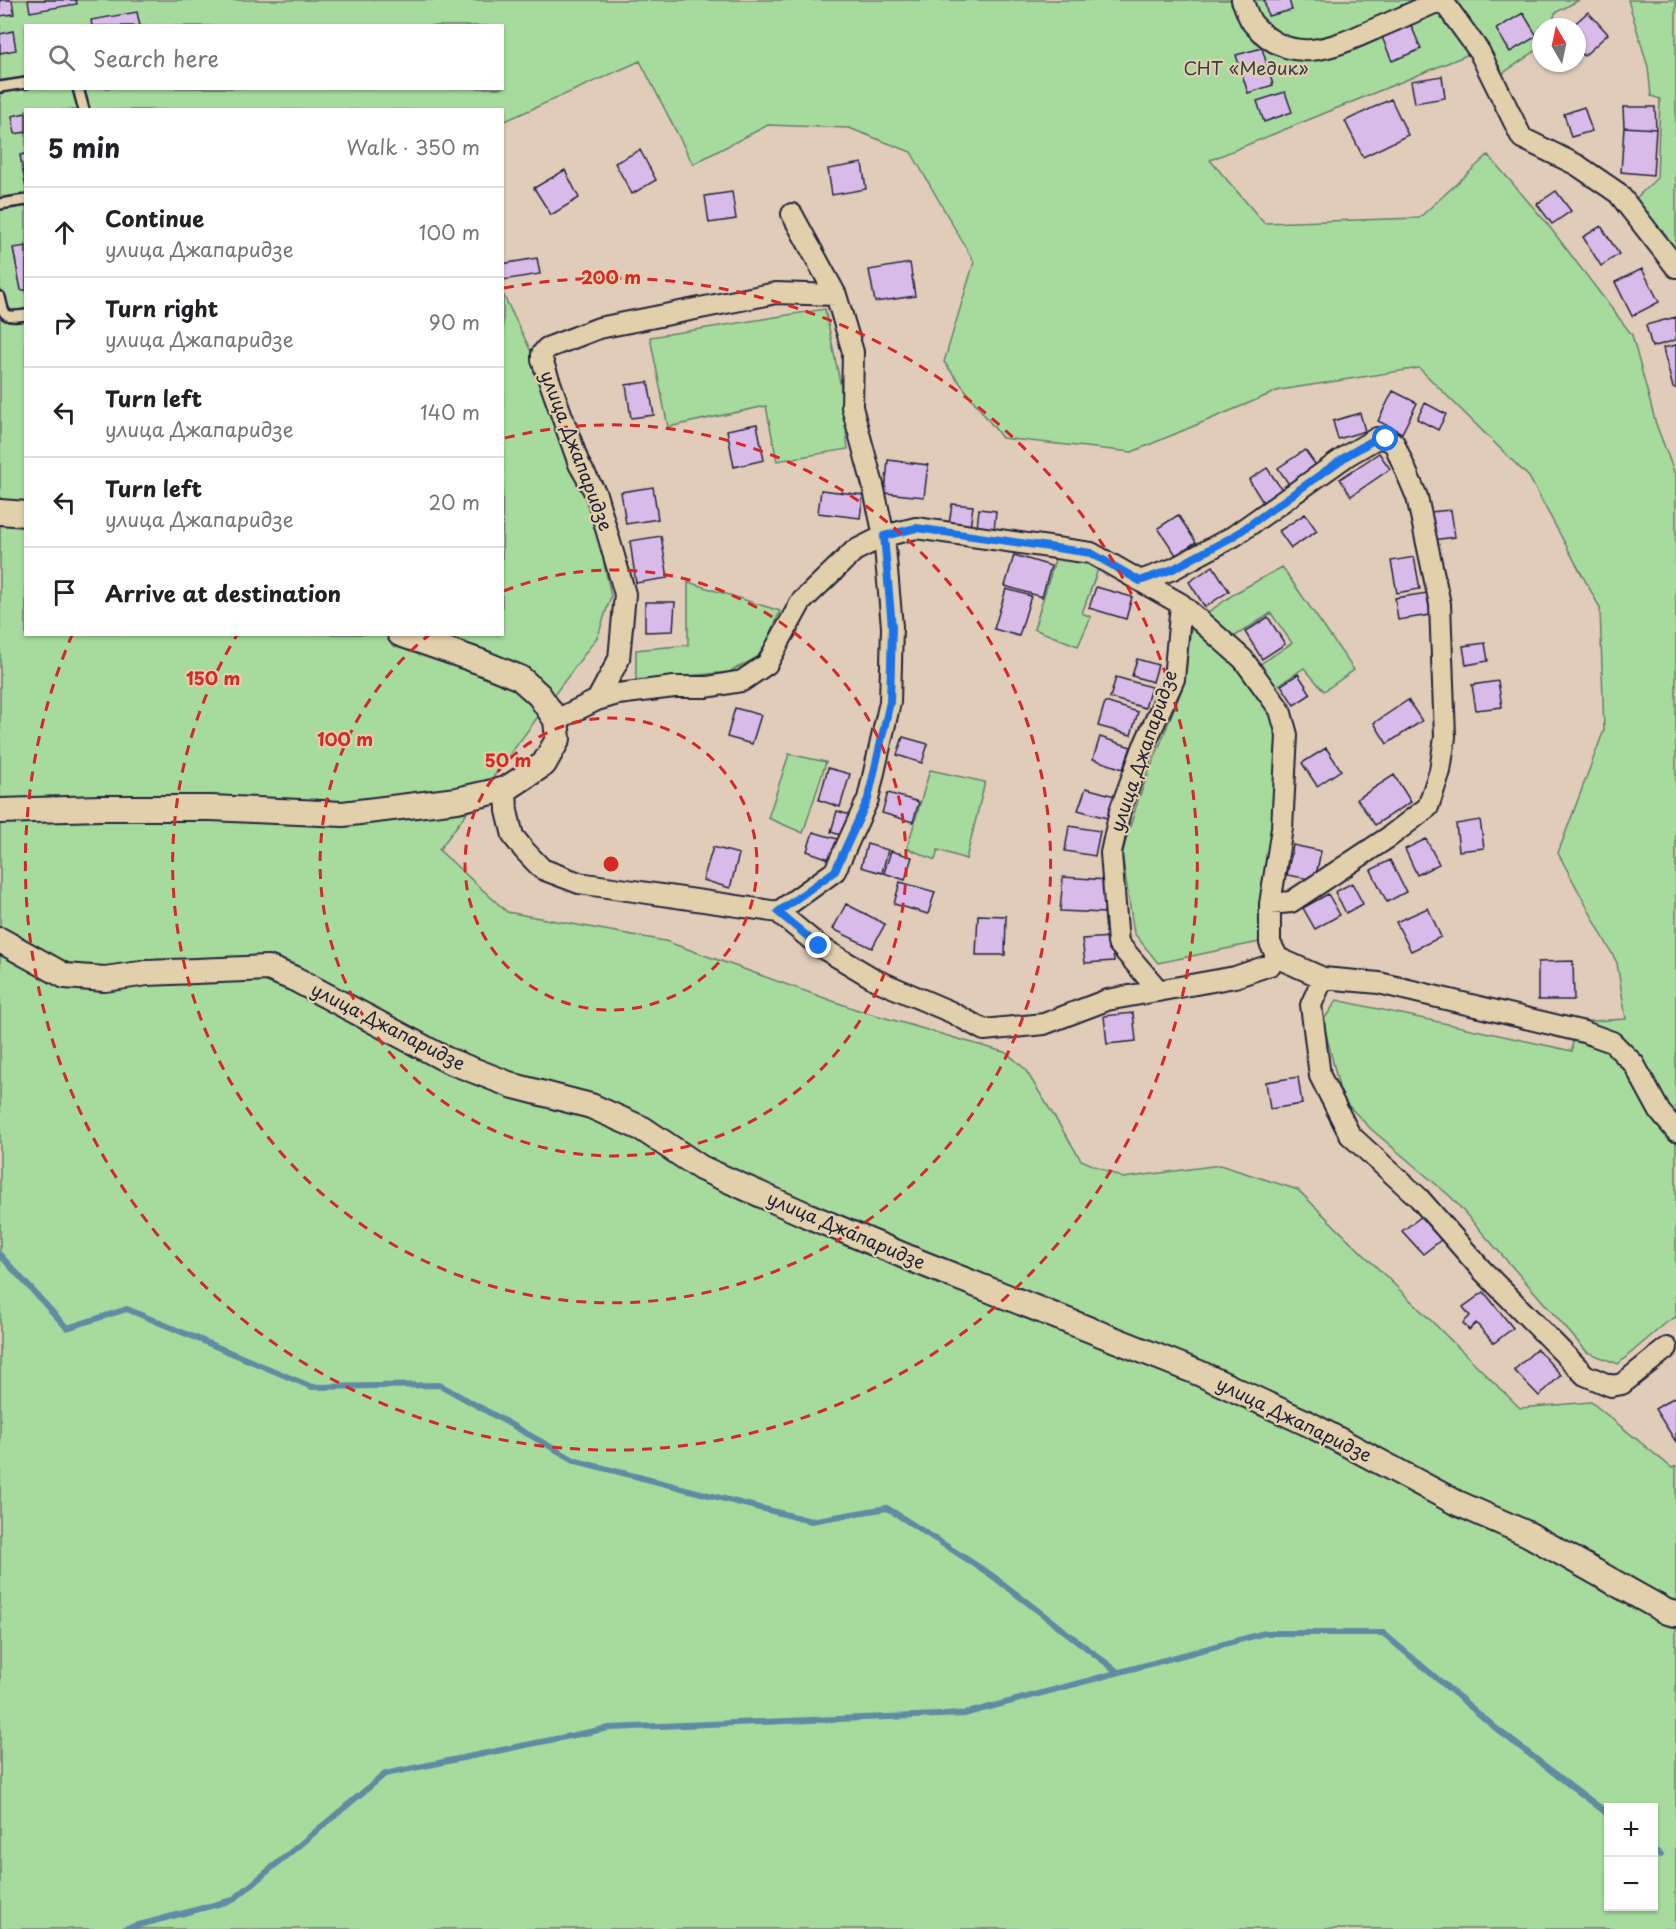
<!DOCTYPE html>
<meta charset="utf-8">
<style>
:root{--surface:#fff;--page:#f6f6f6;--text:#202124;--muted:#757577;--line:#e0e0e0}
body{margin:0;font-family:"Playpen Sans",sans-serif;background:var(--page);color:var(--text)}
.controls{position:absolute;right:18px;bottom:18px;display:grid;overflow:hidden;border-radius:0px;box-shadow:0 2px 4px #0004}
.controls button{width:54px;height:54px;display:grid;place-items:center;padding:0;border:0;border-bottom:2px solid var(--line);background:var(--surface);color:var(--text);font:30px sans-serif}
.compass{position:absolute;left:1532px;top:18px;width:54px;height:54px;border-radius:50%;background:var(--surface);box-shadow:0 2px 4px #0004;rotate:351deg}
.stop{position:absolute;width:18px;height:18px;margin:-14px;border:4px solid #1a73e8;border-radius:50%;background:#fff}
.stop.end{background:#1a73e8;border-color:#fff;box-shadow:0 2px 6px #0008}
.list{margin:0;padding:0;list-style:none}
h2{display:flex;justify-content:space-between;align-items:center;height:78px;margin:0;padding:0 24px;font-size:26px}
h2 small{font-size:20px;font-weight:400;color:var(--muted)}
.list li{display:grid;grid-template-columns:39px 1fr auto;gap:18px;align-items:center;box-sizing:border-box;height:90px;padding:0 24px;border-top:2px solid var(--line)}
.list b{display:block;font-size:22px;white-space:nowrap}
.list p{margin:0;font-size:20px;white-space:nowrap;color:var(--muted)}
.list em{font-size:20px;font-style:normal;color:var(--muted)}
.icon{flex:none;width:33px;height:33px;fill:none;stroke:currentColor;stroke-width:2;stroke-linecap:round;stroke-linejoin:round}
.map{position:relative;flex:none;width:1676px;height:1929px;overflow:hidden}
.search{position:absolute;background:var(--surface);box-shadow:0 2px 4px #0004;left:24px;top:24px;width:480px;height:66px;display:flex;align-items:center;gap:15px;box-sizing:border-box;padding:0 21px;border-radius:0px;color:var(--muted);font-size:22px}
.panel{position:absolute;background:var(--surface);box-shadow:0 2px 4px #0004;left:24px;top:108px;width:480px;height:528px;border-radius:0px}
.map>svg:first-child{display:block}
.green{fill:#a7db9e;stroke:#647e6c;stroke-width:1.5;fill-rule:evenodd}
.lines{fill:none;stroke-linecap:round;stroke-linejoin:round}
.stream{stroke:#5f8ba3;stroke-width:6}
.building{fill:#d9bbe9;stroke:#22223b;stroke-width:1.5}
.service-casing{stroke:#22223b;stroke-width:14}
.minor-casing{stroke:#22223b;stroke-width:24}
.tertiary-casing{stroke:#22223b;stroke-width:28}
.service{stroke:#e2d0ad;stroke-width:9}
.minor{stroke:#e2d0ad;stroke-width:20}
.tertiary{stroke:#e2d0ad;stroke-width:24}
.route{stroke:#1a73e8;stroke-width:8}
.ring{fill:none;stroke:#d62828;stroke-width:3;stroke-dasharray:10 8}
.labels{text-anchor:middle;stroke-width:4.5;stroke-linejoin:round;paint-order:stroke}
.park-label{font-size:18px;fill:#363e4a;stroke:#e2d0ad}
.street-label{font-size:18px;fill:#22223b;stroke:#e2d0ad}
.centre{fill:#d62828;stroke:#e2d0ad;stroke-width:3}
.ring-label{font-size:18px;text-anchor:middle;font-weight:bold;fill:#d62828;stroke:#e2d0ad;stroke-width:4.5;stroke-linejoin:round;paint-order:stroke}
</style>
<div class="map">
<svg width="1676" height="1929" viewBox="0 0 1676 1929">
<rect width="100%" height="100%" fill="#e0ccb9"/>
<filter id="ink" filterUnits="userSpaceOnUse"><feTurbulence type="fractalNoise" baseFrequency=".0167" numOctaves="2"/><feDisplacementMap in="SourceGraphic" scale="12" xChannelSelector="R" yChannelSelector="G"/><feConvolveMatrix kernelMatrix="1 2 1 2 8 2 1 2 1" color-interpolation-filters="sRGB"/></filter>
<g filter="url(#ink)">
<path class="green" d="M0 0H1579L1555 13 1552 27H1541V47L1499 76 1484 48 1210 160 1264 223 1419 218 1488 155 1545 221 1632 335 1656 424 1676 477V1317L1667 1322 1618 1364 1587 1352 1451 1197 1371 1129 1342 1099 1323 1021 1337 1000 1572 1051 1574 1022 1626 1019 1617 963 1558 853 1604 730 1600 608 1529 477 1419 368 1280 390 1132 452 1002 438 944 362 974 262 911 152 849 128 768 125 693 164 640 61 503 122 502 110H26V634H502L503 294 581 454 611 596 598 636 439 850 507 912 665 941 858 1010 1007 1053 1025 1069 1081 1160 1123 1178 1220 1165 1298 1190 1520 1408 1591 1402 1672 1468 1676 1466V1929H0ZM26 26H502V88H26ZM1608 1808H1654V1906H1608Z
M1628 0H1676V255L1633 201 1657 178 1660 99 1651 96 1648 67Z
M825 309 841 387 848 449 777 461 766 406 668 427 650 337Z
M1057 553 1100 564 1082 613 1091 617 1078 646 1034 629Z
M1282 567 1354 670 1324 691 1304 668 1271 690 1256 667 1292 643 1271 613 1229 640 1203 616 1237 592Z
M688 582 780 611 762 655 729 672 636 681V650L688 645Z
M1191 624 1238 670 1276 719 1278 746 1274 826 1259 942 1158 963 1134 933 1122 854 1138 800 1185 681Z
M789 754 826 762 803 833 768 818Z
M930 770 985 782 966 859 938 850 935 860 907 848Z"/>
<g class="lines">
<path class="stream" d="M0 1255 67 1328 127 1309 312 1387 440 1385 576 1461 811 1521 887 1508 990 1574 1118 1672
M1654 1850 1661 1855
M124 1929 233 1900 385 1774 609 1728 964 1714 1265 1633H1383L1498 1730 1608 1814"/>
</g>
<path class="building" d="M0 0H12L14 14 0 16Z
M28 0H76L77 4 30 12Z
M1264 0H1289L1292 10 1268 16Z
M137 12 140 26H92L91 20Z
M1588 12 1608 34 1584 56 1577 49V27H1571Z
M1523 13 1537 36 1510 52 1496 29Z
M1411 25 1421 49 1392 61 1382 37Z
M13 31 16 50 0 53V34Z
M1262 48 1273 85 1248 93 1236 55Z
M1442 76 1445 98 1415 103 1411 81Z
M1285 92 1292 112 1264 122 1257 101Z
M1391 99 1408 135 1363 157 1345 121Z
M1584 107 1592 131 1571 137 1564 114Z
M1623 107H1655L1656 129 1624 127Z
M26 113V132L15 134 12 116Z
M1624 127 1656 129 1653 175 1621 172Z
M640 150 656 180 632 194 615 163Z
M26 154V188L20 155Z
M862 163 866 189 832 195 828 169Z
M565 170 579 198 551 215 534 188Z
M1556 191 1571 211 1552 224 1537 204Z
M732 192 736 219 709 223 705 196Z
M1601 226 1619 254 1601 266 1583 237Z
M26 246V290H21L13 248Z
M537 258 540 274 503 280 502 264Z
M910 263 915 296 875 302 869 270Z
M1642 269 1659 302 1632 316 1615 282Z
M1676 317V340L1652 347 1646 325Z
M1676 345V388H1673L1663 348Z
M648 382 654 415 631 418 626 385Z
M1393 391 1417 403 1402 433 1378 421Z
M1425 403 1446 414 1438 430 1417 419Z
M1360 413 1365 431 1338 439 1333 421Z
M757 424 764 460 734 467 727 430Z
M1305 450 1318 468 1290 486 1278 468Z
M1379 453 1390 469 1351 496 1340 479Z
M888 460 928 465 924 497 885 493Z
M1267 468 1283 491 1264 504 1249 480Z
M653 487 658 519 626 524 621 492Z
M821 490 863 495 860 518 818 513Z
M952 504 973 506 970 528 949 525Z
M979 509 996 511 994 530 977 528Z
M1451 510 1455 537 1433 540 1429 512Z
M1305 514 1317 531 1291 548 1279 531Z
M1178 515 1196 542 1176 555 1158 528Z
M661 536 668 578 636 583 630 541Z
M1014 555 1051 566 1042 597 1005 586Z
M1414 557 1420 589 1397 593 1391 561Z
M1213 566 1229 591 1205 607 1189 582Z
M1096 587 1132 597 1126 619 1089 608Z
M1006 589 1031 596 1019 636 994 629Z
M1427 593 1430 615 1398 620 1395 598Z
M645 602H675L673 631 645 632Z
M1268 617 1285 644 1262 659 1245 632Z
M1485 643 1488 661 1466 665 1463 646Z
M1137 659 1158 665 1153 682 1132 676Z
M1298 674 1311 694 1294 705 1281 685Z
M1116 677 1151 687 1145 708 1110 698Z
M1498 681 1502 707 1476 710 1472 685Z
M1408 700 1422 721 1387 744 1374 723Z
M1105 702 1138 712 1131 735 1098 726Z
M735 708 761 715 752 744 727 737Z
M903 737 928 744 922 763 897 755Z
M1100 737 1131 747 1123 769 1093 759Z
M1326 748 1341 770 1317 786 1302 763Z
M828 768 850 774 840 807 819 800Z
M1394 775 1411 802 1375 825 1357 799Z
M1086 788 1122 798 1114 820 1078 810Z
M888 793 919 802 913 822 882 813Z
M837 811 853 816 847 837 831 832Z
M1480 820 1484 848 1459 851 1456 824Z
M1069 826 1100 831 1095 856 1065 851Z
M813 832 841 840 835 861 807 851Z
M1426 839 1439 864 1417 875 1405 849Z
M867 844 888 850 882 873 861 867Z
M1293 845 1321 851 1315 880 1287 875Z
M713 847 739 854 730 888 703 880Z
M891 851 912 857 905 880 884 873Z
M1390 860 1406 892 1387 902 1371 870Z
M1063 877 1107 880 1104 913 1060 911Z
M900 882 935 892 928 914 894 904Z
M1352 883 1363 904 1346 913 1335 892Z
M1328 894 1340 915 1315 929 1303 908Z
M846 904 885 924 872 948 833 929Z
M1428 908 1441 937 1411 951 1396 922Z
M978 915 1006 916 1005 955H976Z
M1111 937 1114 961 1085 963 1082 939Z
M1573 961 1574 1000H1538V962Z
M1133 1013 1136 1041 1107 1044 1104 1016Z
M1298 1077 1302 1104 1270 1109 1266 1082Z
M1421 1217 1441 1240 1423 1254 1402 1231Z
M1484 1292 1513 1328 1494 1343 1476 1323 1469 1330 1463 1323 1470 1316 1463 1307Z
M1537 1349 1561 1375 1539 1396 1514 1370Z
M1676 1396V1442L1655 1409Z"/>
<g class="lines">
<g class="service-casing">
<path id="service" d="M0 87 26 83
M78 88 84 110
M0 204 26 200
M0 297C4 317 5 318 26 315"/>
</g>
<g class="minor-casing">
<path id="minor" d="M1242 0C1246 8 1248 19 1254 25 1292 68 1334 47 1377 28 1399 19 1420 9 1441 0
M1442 0 1479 51 1522 138 1577 165 1618 193 1676 267
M597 700 619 659 625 594 596 494 579 464 542 360V354L547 348 599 328 776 293 836 295
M556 720 597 700 618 694 674 687H707L742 681 767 664 801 602 854 551 884 536 916 528 1091 553 1181 604 1243 659 1280 710 1287 735 1282 828 1270 904 1291 902 1389 837 1428 807 1440 771 1445 737 1440 604 1417 497 1394 443 1386 439 1377 438 1348 455 1234 536 1173 569 1140 581
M506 789 507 811 513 836 524 850 542 869 579 883 778 912 835 871 868 799 890 702 892 627 884 536 873 485 852 407 853 352 836 295 792 214
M1270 904V943L1278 958 1323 978 1311 1005 1320 1076 1350 1135 1419 1198 1482 1270 1585 1375 1611 1386 1622 1384 1667 1348
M778 912 819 946 876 980 951 1012 984 1030 1044 1024 1107 1000 1235 977 1270 965 1278 958
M1323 978 1379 983 1584 1032 1612 1042 1634 1064 1660 1112 1676 1131
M1159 991 1118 943 1111 853 1120 811 1143 748 1174 679 1181 604"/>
</g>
<g class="tertiary-casing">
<path id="tertiary" d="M0 512 26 514
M0 811 100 808H211L343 814 457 800 506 789 544 764 558 739 556 720 539 695 520 678 481 662 400 634
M0 940 65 976 105 979 147 973 268 968 295 979 447 1060 514 1086 591 1106 643 1129 701 1168 809 1216 919 1262 1199 1373 1309 1424 1455 1502 1528 1534 1667 1612 1676 1614"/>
</g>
<use href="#service" class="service"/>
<use href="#minor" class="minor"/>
<use href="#tertiary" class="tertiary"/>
</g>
</g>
<g class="lines" filter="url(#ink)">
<path class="route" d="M819 946 778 912 835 871 868 799 890 702 892 627 884 536 916 528 1091 553 1140 581 1173 569 1234 536 1348 455 1377 438 1386 439"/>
</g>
<g class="ring">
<circle cx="611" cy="864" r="146"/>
<path d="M504 591A293 293 0 1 1 429 635"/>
<path d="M505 438A439 439 0 1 1 237 635"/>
<path d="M504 288A586 586 0 1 1 72 635"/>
</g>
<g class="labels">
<g class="park-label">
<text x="1246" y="75">СНТ «Медик»</text>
</g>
<g class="street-label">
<text transform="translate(576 451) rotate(69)" y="6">улица Джапаридзе</text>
<text transform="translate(1144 751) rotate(-71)" y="6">улица Джапаридзе</text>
<text transform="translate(388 1027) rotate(27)" y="6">улица Джапаридзе</text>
<text transform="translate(846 1231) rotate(23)" y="6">улица Джапаридзе</text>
<text transform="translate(1294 1420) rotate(26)" y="6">улица Джапаридзе</text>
</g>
</g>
<circle cx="611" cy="864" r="9" class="centre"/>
<g class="ring-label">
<text x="611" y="284">200 m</text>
<text x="213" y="685">150 m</text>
<text x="345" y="746">100 m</text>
<text x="508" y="767">50 m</text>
</g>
</svg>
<div class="controls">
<button>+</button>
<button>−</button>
</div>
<svg class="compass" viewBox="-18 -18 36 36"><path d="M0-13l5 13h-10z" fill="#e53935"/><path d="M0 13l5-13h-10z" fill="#757577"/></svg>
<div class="stop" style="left:1386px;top:439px"></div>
<div class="stop end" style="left:819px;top:946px"></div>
<div class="search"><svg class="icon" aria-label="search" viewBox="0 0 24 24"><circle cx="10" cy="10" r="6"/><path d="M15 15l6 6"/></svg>Search here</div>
<section class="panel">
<h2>5 min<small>Walk · 350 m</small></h2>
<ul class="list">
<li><svg class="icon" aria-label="ahead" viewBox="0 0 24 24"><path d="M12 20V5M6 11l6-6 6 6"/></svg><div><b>Continue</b><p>улица Джапаридзе</p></div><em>100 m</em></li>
<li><svg class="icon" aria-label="right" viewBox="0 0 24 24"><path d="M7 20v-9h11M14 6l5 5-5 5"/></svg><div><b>Turn right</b><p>улица Джапаридзе</p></div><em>90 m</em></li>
<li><svg class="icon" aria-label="left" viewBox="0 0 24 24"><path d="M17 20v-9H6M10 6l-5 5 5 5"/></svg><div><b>Turn left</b><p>улица Джапаридзе</p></div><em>140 m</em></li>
<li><svg class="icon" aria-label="left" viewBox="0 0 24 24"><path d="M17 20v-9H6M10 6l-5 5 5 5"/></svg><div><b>Turn left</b><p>улица Джапаридзе</p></div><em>20 m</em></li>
<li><svg class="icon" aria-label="arrive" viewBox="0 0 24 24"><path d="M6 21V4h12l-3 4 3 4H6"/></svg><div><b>Arrive at destination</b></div></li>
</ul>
</section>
</div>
